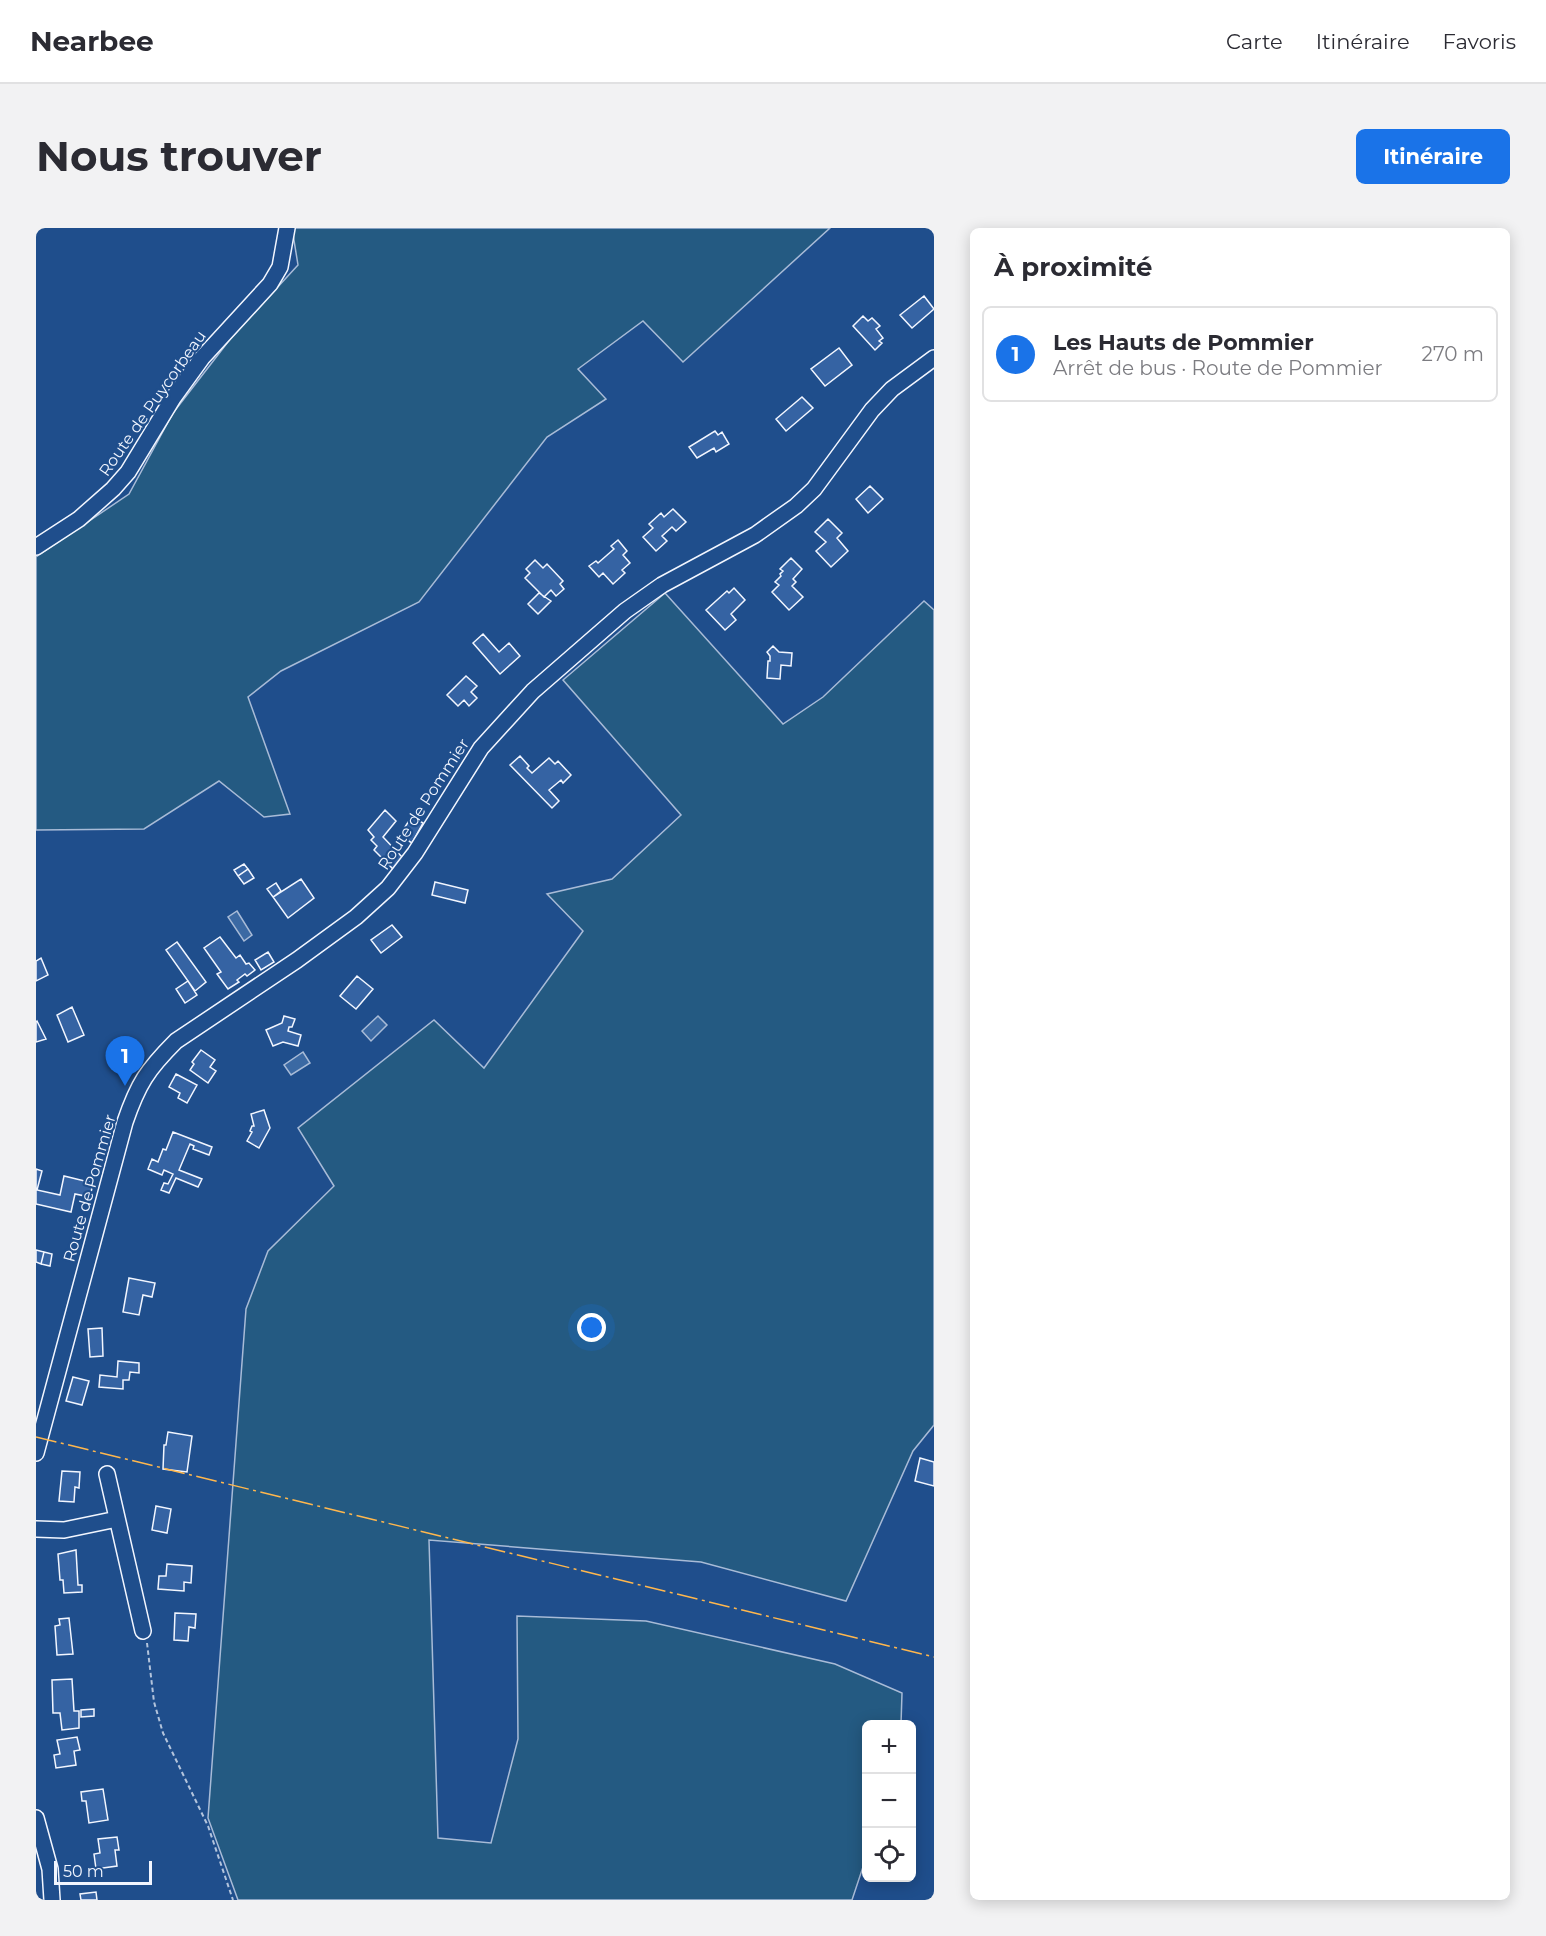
<!DOCTYPE html>
<html lang="fr">
<meta charset="utf-8">
<style>
:root{--surface:#fff;--page:#f2f2f3;--text:#2b2b33;--muted:#7c7c81;--line:#e1e1e2;--accent:#1a73e8}
body{margin:0;font-family:Montserrat,sans-serif;background:var(--page);color:var(--text)}
.controls{position:absolute;right:18px;bottom:18px;display:grid;overflow:hidden;border-radius:9px;box-shadow:0 3px 15px #0003}
.controls button{width:54px;height:54px;display:grid;place-items:center;padding:0;border:0;border-bottom:2px solid var(--line);background:var(--surface);color:var(--text);font:30px sans-serif}
.scale{position:absolute;left:18px;bottom:15px;width:98px;box-sizing:border-box;padding-left:6px;border:3px solid #f2f6ff;border-top:0;font-size:16px;line-height:21px;white-space:nowrap;color:#f2f6ff;-webkit-text-stroke:4px #1f4e8c;paint-order:stroke}
.you{position:absolute;left:556px;top:1100px;width:21px;height:21px;margin:-15px;border:4px solid #fff;border-radius:50%;background:#1a73e8;box-shadow:0 0 0 9px #1a73e833}
.badge{display:grid;place-items:center;width:39px;height:39px;border-radius:50%;background:var(--accent);color:#fff;font-size:20px;font-weight:700}
.pin{position:absolute;translate:-50% -50px;filter:drop-shadow(0 2px 3px #0008)}
.pin::after{content:'';position:absolute;top:32px;width:21px;height:18px;background:inherit;clip-path:polygon(0 0,100% 0,50% 100%)}
.list{margin:0;padding:0;list-style:none}
h2{display:flex;justify-content:space-between;align-items:center;height:78px;margin:0;padding:0 24px;font-size:26px}
h2 small{font-size:20px;font-weight:400;color:var(--muted)}
.list li{display:grid;grid-template-columns:39px 1fr auto;gap:18px;align-items:center;box-sizing:border-box;height:96px;margin:0 12px 12px;padding:0 12px;border:2px solid var(--line);border-radius:9px}
.list b{display:block;font-size:22px;white-space:nowrap}
.list p{margin:0;font-size:20px;white-space:nowrap;color:var(--muted)}
.list em{font-size:20px;font-style:normal;color:var(--muted)}
.icon{flex:none;width:33px;height:33px;fill:none;stroke:currentColor;stroke-width:2;stroke-linecap:round;stroke-linejoin:round}
.map{position:relative;flex:none;width:898px;height:1672px;overflow:hidden;border-radius:9px}
header{display:flex;align-items:center;gap:36px;box-sizing:border-box;height:84px;padding:0 30px;background:var(--surface);border-bottom:2px solid var(--line)}
header strong{font-size:28px}
nav{display:flex;gap:33px;margin-inline-start:auto;font-size:21px}
.intro{display:flex;align-items:center;justify-content:space-between;box-sizing:border-box;height:144px;padding:0 36px}
h1{margin:0;font-size:42px}
.button{padding:15px 27px;border-radius:9px;background:var(--accent);color:#fff;font-size:21px;font-weight:700}
main{display:flex;gap:36px;padding:0 36px}
aside{flex:1;background:var(--surface);border-radius:9px;box-shadow:0 3px 15px #0003}
.map>svg:first-child{display:block}
.green{fill:#245a82;stroke:#a8bbd7;stroke-width:1.5}
.water{fill:#3b69a3;stroke:#a8bbd7;stroke-width:1.5}
.building{fill:#3563a3;stroke:#f2f6ff;stroke-width:1.5}
.lines{fill:none;stroke-linecap:round;stroke-linejoin:round}
.minor-casing{stroke:#f2f6ff;stroke-width:18}
.path{stroke:#b3c4dc;stroke-width:2;stroke-dasharray:4.5 3;stroke-linecap:butt}
.minor{stroke:#1f4e8c;stroke-width:15}
.power{stroke:#ffb74d;stroke-width:1.5;stroke-dasharray:21 4.5 3 4.5;stroke-linecap:butt}
.labels{text-anchor:middle;stroke-width:4.5;stroke-linejoin:round;paint-order:stroke}
.street-label{font-size:16px;fill:#f2f6ff;stroke:#1f4e8c}
</style>
<header>
<strong>Nearbee</strong>
<nav><a>Carte</a><a>Itinéraire</a><a>Favoris</a></nav>
</header>
<div class="intro"><h1>Nous trouver</h1><a class="button">Itinéraire</a></div>
<main>
<div class="map">
<svg width="898" height="1672" viewBox="0 0 898 1672">
<rect width="100%" height="100%" fill="#1f4e8c"/>
<path class="green" d="M256 0H794L647 134 607 93 542 141 570 171 511 209 383 374 245 443 212 469 254 586 228 589 183 553 108 601 0 602V329L93 266 137 185 195 110 262 37Z
M629 365 747 496 787 469 888 373 898 382V1197L877 1223 810 1373 665 1334 393 1312 402 1610 455 1615 482 1511 481 1388 610 1393 799 1436 866 1465 865 1496H831L830 1630 816 1672H202L172 1590 210 1081 232 1023 298 958 262 900 398 792 448 840 547 703 511 666 576 651 645 587 527 452Z"/>
<path class="water" d="M201 683 216 707 208 713 192 689Z
M342 788 351 797 335 813 326 803Z
M267 824 274 835 255 847 248 837Z"/>
<path class="building" d="M888 68 898 81 876 100 864 87Z
M827 88 832 93 836 90 844 98 840 101 847 110 843 113 846 115 839 122 817 98Z
M803 120 816 137 789 158 775 141Z
M766 169 777 180 750 203 740 191Z
M679 203 682 207 686 204 693 216 680 224 678 220 661 230 653 219Z
M834 258 847 271 832 285 820 271Z
M637 281 650 294 640 303 636 299 626 308 631 313 620 323 607 309 617 300 613 296 625 285 628 289Z
M792 291 806 305 801 310 812 323 795 339 780 323 790 314 779 304Z
M582 312 591 323 587 327 594 335 586 342 589 345 577 356 567 345 563 349 553 338 560 333 562 335 578 321 575 318Z
M755 330 766 341 757 351 760 354 756 358 767 369 753 382 736 364 743 357 739 354 745 348 744 346 747 343 744 341Z
M499 332 507 340 511 336 527 353 524 356 528 361 520 368 515 362 508 369 489 350 494 345 490 341Z
M698 360 709 372 695 386 700 392 689 402 670 382 691 363 693 365Z
M503 365 515 373 502 386 492 376Z
M447 406 463 424 473 415 484 428 464 446 437 415Z
M737 418 743 424 756 425 755 438 745 437 744 451 731 450 732 433H734V428L731 424Z
M430 448 441 458 435 464 441 470 433 478 428 472 422 478 411 467Z
M484 528 493 538 491 540 496 545 513 530 519 536 522 533 535 547 527 555 525 552 513 562 523 573 516 580 474 537Z
M349 582 360 593 347 609 367 630 358 642 338 622 341 618 335 612 338 609 332 602Z
M376 588 387 595 376 615 371 612 374 607 367 602Z
M208 636 212 641 202 648 198 642Z
M212 641 218 650 208 656 202 648Z
M265 651 278 670 252 690 237 669Z
M399 654 432 662 429 675 396 667Z
M240 655 245 663 237 669 231 661Z
M356 697 366 709 345 725 335 712Z
M184 709 200 730 204 727 210 736 213 735 219 742 211 748 209 746 201 752 203 754 192 761 181 746 185 744 168 720Z
M141 714 170 754 159 763 130 722Z
M232 724 238 734 225 742 219 732Z
M5 730 12 747 0 753V733Z
M321 748 337 761 320 781 304 768Z
M152 753 161 767 149 775 140 761Z
M36 779 48 807 32 814 21 787Z
M248 788 259 791 256 799H253L252 803 265 807 262 818 247 814 237 818 230 802 246 795Z
M1 793 10 811 0 814V794Z
M165 822 179 832 174 839 180 843 172 855 154 842 158 836 156 834Z
M140 846 161 857 151 875 142 870 144 865 133 859Z
M228 882 234 900 223 920 211 913 216 904 214 903 216 898H218L215 886Z
M137 904 176 919 173 927 157 921 158 918 154 916 143 942 166 951 162 959 140 950 133 965 125 962 128 955 132 956 137 946 128 942 126 947 112 941 116 931 122 934 127 921 130 922Z
M0 941 6 943 1 962 24 967 28 948 57 955 54 969 39 966 35 984 0 976Z
M0 1022 8 1024 5 1036 0 1034Z
M8 1024 16 1026 14 1038 5 1036Z
M93 1050 119 1055 116 1069 107 1067 103 1087 87 1084Z
M66 1100 67 1128 54 1129 52 1101Z
M82 1133 103 1135V1145L94 1144 93 1152H87V1161L63 1159 64 1147 81 1149Z
M37 1149 53 1153 46 1177 30 1173Z
M132 1204 156 1208 151 1244 127 1241 128 1217H130Z
M884 1230 898 1234V1258L879 1253Z
M26 1243 44 1244 43 1260 39 1259 38 1274 23 1273Z
M120 1278 135 1281 131 1305 116 1302Z
M40 1322 42 1357H46V1364L28 1365 27 1352H24L22 1326Z
M131 1336 156 1338 155 1355 148 1354V1363L122 1361 123 1348H130Z
M139 1385 160 1386 159 1400 153 1399 152 1413 138 1412Z
M33 1390 37 1426 21 1427 19 1398 24 1397 23 1391Z
M36 1451 38 1483H43V1500L26 1502 24 1485H17L16 1452Z
M58 1481V1488L45 1489V1482Z
M41 1509 44 1522 38 1523 40 1537 20 1540 18 1527 24 1526 21 1512Z
M67 1561 72 1592 53 1595 50 1573H46L45 1564Z
M81 1609 83 1622H79L81 1638 60 1641 58 1626 64 1625 62 1611Z
M60 1664 61 1672H45L44 1666Z"/>
<g class="lines">
<g class="minor-casing">
<path id="minor" d="M0 319 43 291 77 261 92 244 137 170 166 130 234 56 244 39 251 0
M0 1225 89 894C102 856 111 842 140 813L261 732 320 689 352 660 379 625 445 520 497 463 589 383 626 357 719 307 760 278 778 261 836 182 856 161 898 130
M71 1246 107 1403
M0 1301 28 1302 81 1291
M0 1590 14 1641 16 1672"/>
</g>
<path class="path" d="M111 1415 118 1474 127 1505 172 1598 197 1672"/>
<use href="#minor" class="minor"/>
<path class="power" d="M0 1209 898 1429"/>
</g>
<g class="labels">
<g class="street-label">
<text transform="translate(116 175) rotate(-55)" y="6">Route de Puycorbeau</text>
<text transform="translate(387 576) rotate(-57)" y="6">Route de Pommier</text>
<text transform="translate(53 960) rotate(-74)" y="6">Route de Pommier</text>
</g>
</g>
</svg>
<div class="controls">
<button>+</button>
<button>−</button>
<button><svg class="icon" aria-label="locate" viewBox="0 0 24 24"><circle cx="12" cy="12" r="6"/><path d="M12 2v4M12 18v4M2 12h4M18 12h4"/></svg></button>
</div>
<div class="scale">50 m</div>
<div class="you"></div>
<div class="pin badge" style="left:89px;top:858px">1</div>
</div>
<aside>
<h2>À proximité<small></small></h2>
<ul class="list">
<li><span class="badge">1</span><div><b>Les Hauts de Pommier</b><p>Arrêt de bus · Route de Pommier</p></div><em>270 m</em></li>
</ul>
</aside>
</main>
